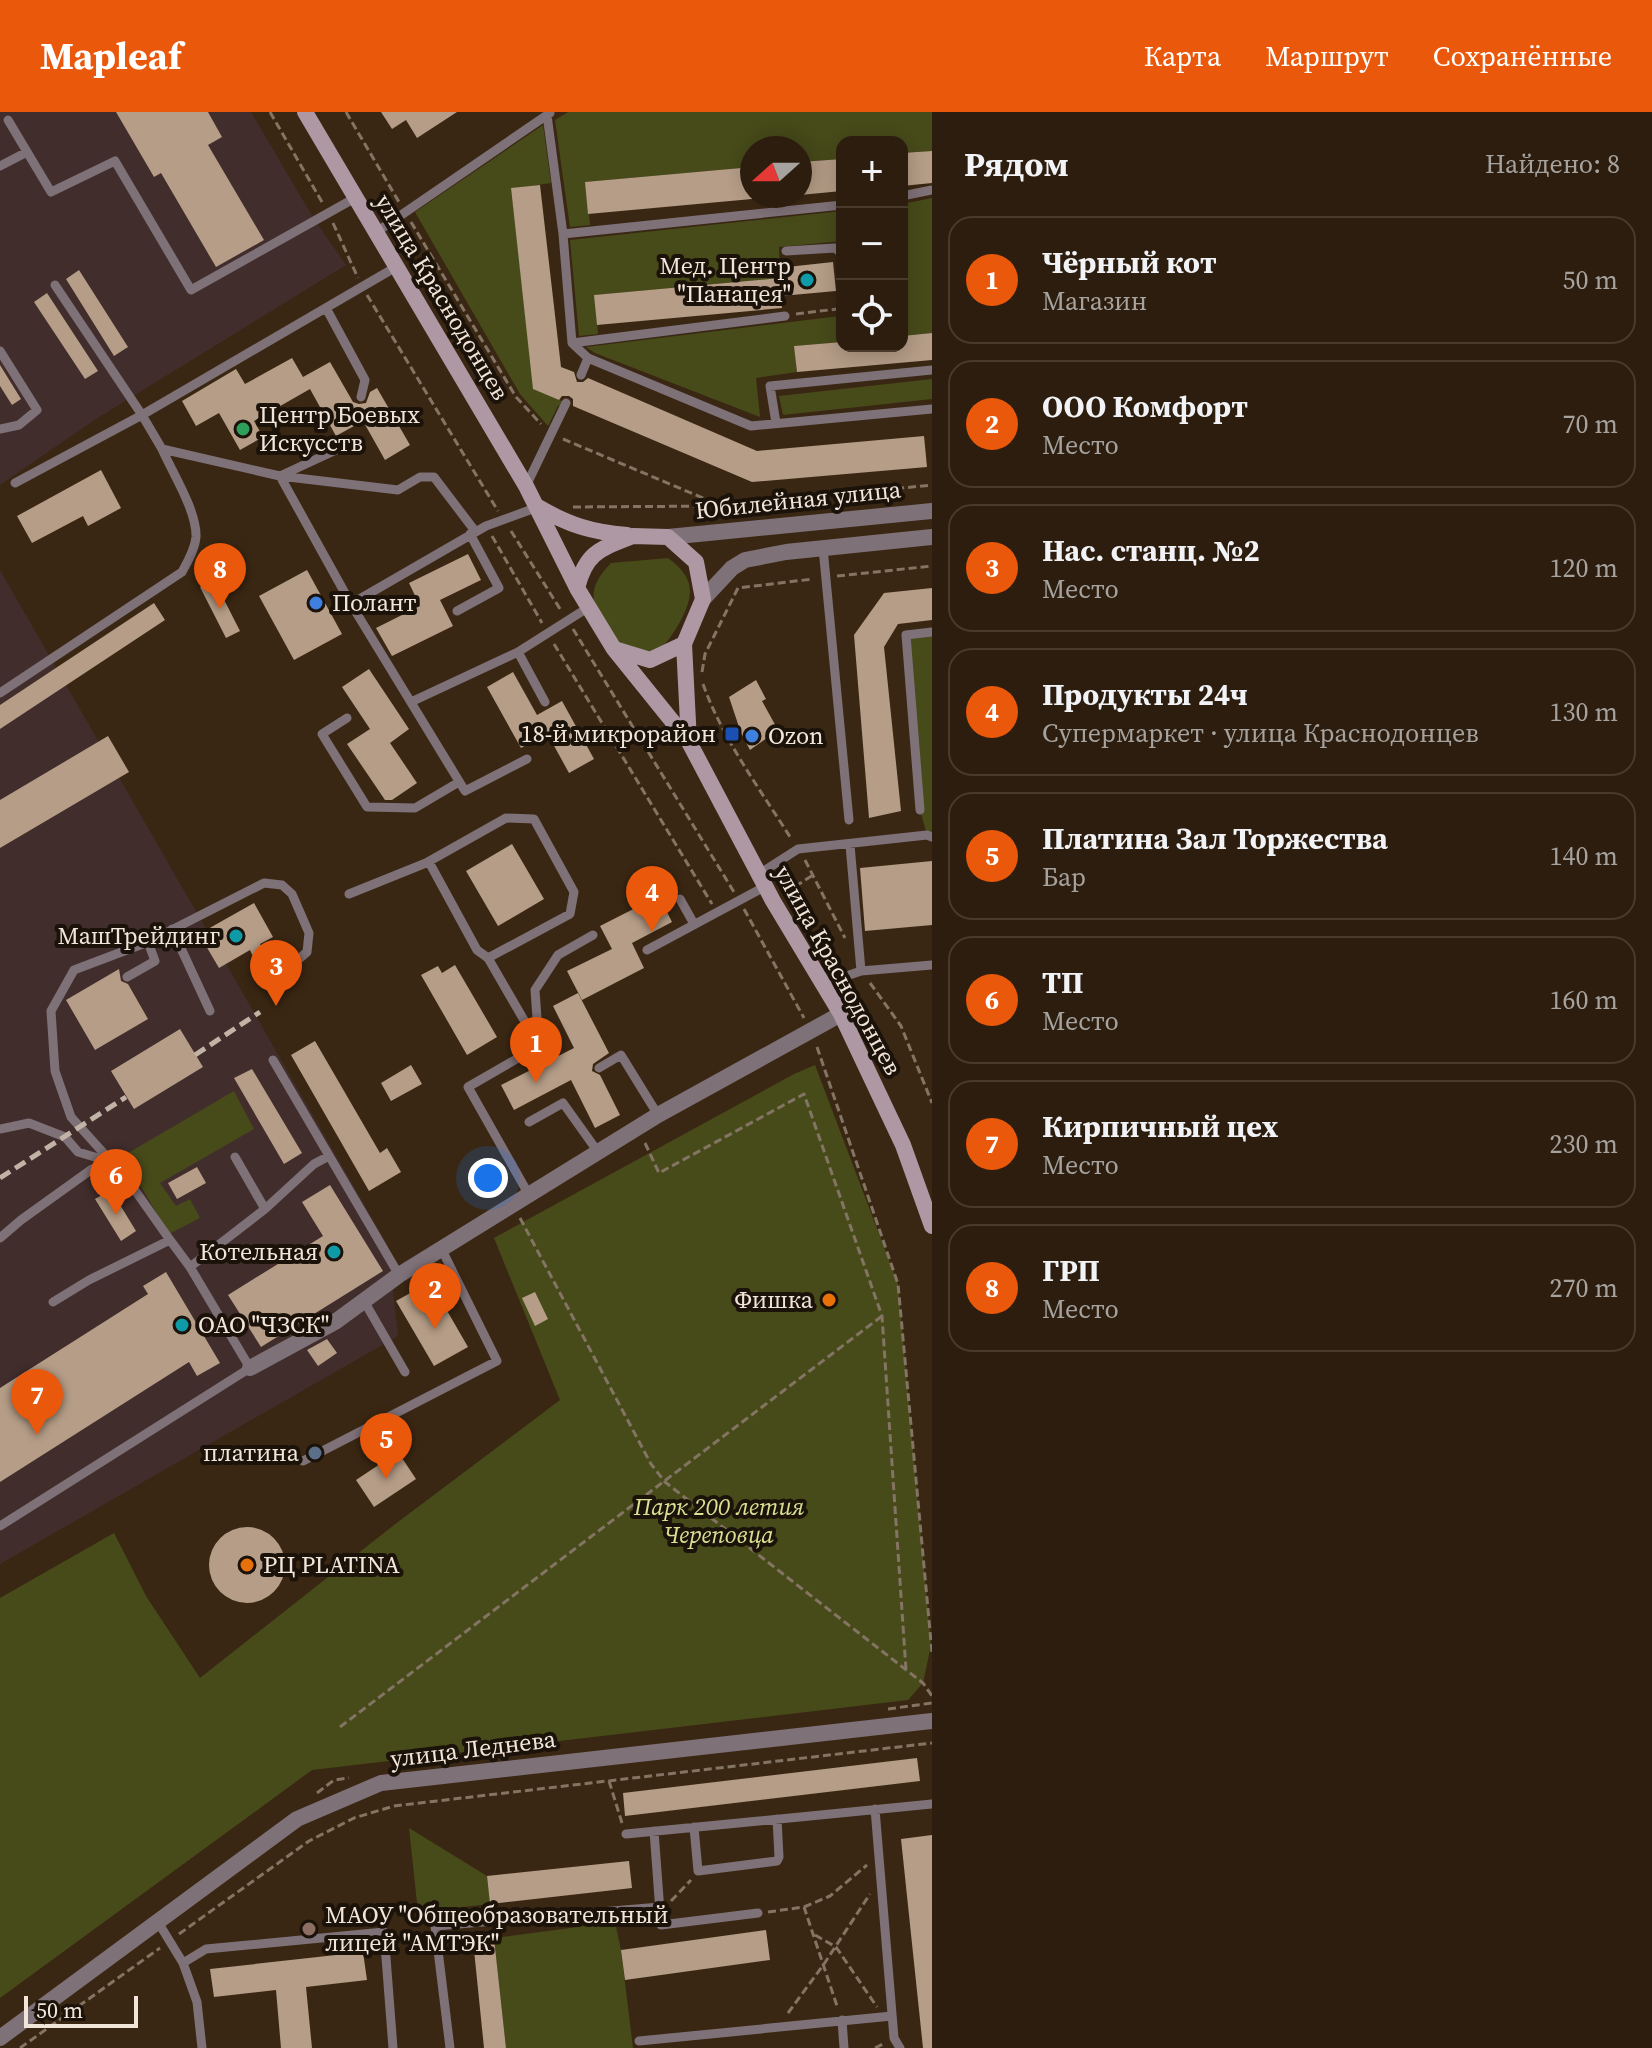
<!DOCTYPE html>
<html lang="ru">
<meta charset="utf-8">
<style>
:root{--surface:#2c1d0e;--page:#342617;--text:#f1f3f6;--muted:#a6a29e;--line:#483b2e;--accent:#ea580c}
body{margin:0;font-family:"Source Serif 4",serif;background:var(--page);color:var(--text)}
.controls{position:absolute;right:24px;top:24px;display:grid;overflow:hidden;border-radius:16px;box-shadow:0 4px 20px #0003}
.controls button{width:72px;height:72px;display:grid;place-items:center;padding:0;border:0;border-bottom:2px solid var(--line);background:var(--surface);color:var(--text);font:40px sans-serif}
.compass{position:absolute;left:740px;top:24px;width:72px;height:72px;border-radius:50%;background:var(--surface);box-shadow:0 4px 20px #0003;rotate:249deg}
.scale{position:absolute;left:24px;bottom:20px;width:114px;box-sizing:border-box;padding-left:8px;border:4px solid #f2e5d9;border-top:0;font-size:22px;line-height:28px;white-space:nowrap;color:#f2e5d9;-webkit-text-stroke:6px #1b120a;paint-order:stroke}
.you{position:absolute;left:488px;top:1066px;width:28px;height:28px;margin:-20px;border:6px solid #fff;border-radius:50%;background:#1a73e8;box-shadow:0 0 0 12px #1a73e833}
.badge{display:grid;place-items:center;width:52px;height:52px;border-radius:50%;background:var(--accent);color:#fff;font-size:26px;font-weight:700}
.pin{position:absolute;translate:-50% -66px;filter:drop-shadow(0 2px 4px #0008)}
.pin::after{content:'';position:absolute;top:42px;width:28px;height:24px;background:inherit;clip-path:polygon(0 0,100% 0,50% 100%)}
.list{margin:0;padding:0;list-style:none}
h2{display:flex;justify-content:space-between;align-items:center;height:104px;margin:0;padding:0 32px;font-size:34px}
h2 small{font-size:26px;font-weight:400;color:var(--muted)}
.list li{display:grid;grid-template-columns:52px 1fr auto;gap:24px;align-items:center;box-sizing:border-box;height:128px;margin:0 16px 16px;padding:0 16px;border:2px solid var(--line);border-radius:24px}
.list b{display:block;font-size:30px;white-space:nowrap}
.list p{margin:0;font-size:26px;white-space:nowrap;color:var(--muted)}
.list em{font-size:26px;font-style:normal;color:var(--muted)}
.icon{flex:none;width:44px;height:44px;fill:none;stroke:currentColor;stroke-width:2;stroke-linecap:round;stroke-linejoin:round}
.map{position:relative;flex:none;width:932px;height:1936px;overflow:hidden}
header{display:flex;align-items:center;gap:48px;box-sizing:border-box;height:112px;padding:0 40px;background:var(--accent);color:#fff}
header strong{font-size:38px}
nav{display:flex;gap:44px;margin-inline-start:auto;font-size:28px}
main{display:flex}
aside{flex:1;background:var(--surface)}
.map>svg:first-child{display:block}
.industrial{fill:#412d2b}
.green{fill:#474b1a}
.building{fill:#b59d87}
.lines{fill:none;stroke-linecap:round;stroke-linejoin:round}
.path{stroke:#847463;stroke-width:3;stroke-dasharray:8 4;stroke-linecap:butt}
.service{stroke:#7e7178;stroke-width:9}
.minor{stroke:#7e7178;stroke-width:16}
.tertiary{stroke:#7e7178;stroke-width:16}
.secondary{stroke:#ad98a4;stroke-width:16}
.rail{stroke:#c1b3a5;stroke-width:5;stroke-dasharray:12 6;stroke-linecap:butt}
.culture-dot{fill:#0f9aa8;stroke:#1b120a;stroke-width:3}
.leisure-dot{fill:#2e9e5b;stroke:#1b120a;stroke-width:3}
.shop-dot{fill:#3f7fe0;stroke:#1b120a;stroke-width:3}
.transit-dot{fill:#1a4fb4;stroke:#1b120a;stroke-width:3}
.food-dot{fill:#e8710a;stroke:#1b120a;stroke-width:3}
.service-dot{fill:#5c6f8a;stroke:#1b120a;stroke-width:3}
.education-dot{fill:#8d6e63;stroke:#1b120a;stroke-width:3}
.labels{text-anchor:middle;stroke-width:8;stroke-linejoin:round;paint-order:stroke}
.poi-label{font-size:24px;fill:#f2e5d9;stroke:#1b120a;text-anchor:end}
.street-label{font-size:24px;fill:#f2e5d9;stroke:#1b120a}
.park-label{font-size:24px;font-style:italic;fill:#d9e192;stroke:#1b120a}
</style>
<header>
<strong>Mapleaf</strong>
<nav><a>Карта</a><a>Маршрут</a><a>Сохранённые</a></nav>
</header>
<main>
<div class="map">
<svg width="932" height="1936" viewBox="0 0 932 1936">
<rect width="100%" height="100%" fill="#3a2713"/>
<path class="industrial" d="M0 0H251L314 107 346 153 96 307 0 373Z
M0 458 388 1134 398 1224 0 1452Z"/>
<path class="green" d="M568 0H932V39L902 41V30H842V47L800 50V36H752V55L586 70 590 113 570 115 555 8Z
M543 13 551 71 511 77 534 277 566 291 558 294 548 314 520 282 415 100Z
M932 86V221L902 224V92Z
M842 99V129L779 135 780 166 595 183 598 222 579 224 570 128Z
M842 198V230L795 234 797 260 756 266 760 305 595 241 586 235 840 204Z
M932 267V287L783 303 779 284Z
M668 446C694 465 695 481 681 508 673 522 666 534 652 542L618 532C597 499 579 484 611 451Z
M932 520V725L927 723 920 698 906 523Z
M815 953 898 1172 931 1533 923 1571 908 1588 312 1658 0 1886V1486L114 1421 146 1484 200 1566 394 1413 560 1288 494 1126 794 962Z
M234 979 254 1017 160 1071 176 1094 190 1087 200 1106 169 1122 123 1044Z
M409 1716 487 1764 490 1792 418 1800Z
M615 1810 621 1838 633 1936H506L494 1826Z"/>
<path class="building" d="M116 0H208L222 25 208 33 264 128 216 155 161 61 154 65Z
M381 0H457L417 26 406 8 392 17Z
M932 39V71L902 74V41Z
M842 47V79L800 83V50Z
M752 55V87L588 102 585 70Z
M540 73 561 255 574 260 577 270H583L588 266 757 339 924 324 927 355 752 370 573 294V287L569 284H562L559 288 533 277 511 76Z
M833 150 836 179 781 184 782 196 597 213 594 183 780 166 778 156Z
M79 158 128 235 114 244 66 167Z
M47 181 98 259 85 267 34 190Z
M932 221V248L797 260 794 234 842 230V234H902V224Z
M292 246 303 265 330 250 353 290 359 292 366 291 370 280 377 276 410 333 385 348 363 309 336 324 310 277 254 309 263 325 240 338 219 301 196 314 182 289 236 257 245 272Z
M0 253 21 287 12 293 0 274Z
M101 358 121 396 88 414 83 404 32 431 17 404Z
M468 442 481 468 440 488 453 514 392 544 376 516 420 494 409 471Z
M307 458 342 522 294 548 259 484Z
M214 468 240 519 226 526 200 475Z
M932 476V508L898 512 884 535 901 699 869 706 854 523 884 481Z
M154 491 165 508 0 617V593Z
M369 557 409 617 390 631 417 671 392 688H385L347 632 370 617 342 575Z
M513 560 537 603 562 589 594 647 569 661 547 621 521 636 487 575Z
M756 568 766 587 762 589 778 618 750 638 741 621 729 585Z
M108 624 129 660 0 736V688Z
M512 732 544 787 498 814 466 759Z
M932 749V813L865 819 860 756Z
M659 784 672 810 632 831 644 856 582 888 567 859 612 837 600 814Z
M254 791 273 825 260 832 272 857 261 862 250 838 219 856 199 822Z
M455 853 497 925 467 943 421 863 438 854 442 861Z
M119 857 121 869 128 872 148 907 95 938 66 888Z
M578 881 609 941 593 952 592 959 600 963 620 1003 595 1016 571 968 514 998 501 973 574 936 553 894Z
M180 917 203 955 134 997 111 959Z
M315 929 380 1041 387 1036 401 1060 369 1079 291 943Z
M411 953 422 972 391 989 381 971Z
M252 957 302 1041 284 1052 234 966Z
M197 1055 206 1071 177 1087 168 1071Z
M330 1073 383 1159 261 1235 228 1183 323 1124 302 1090Z
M111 1078 136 1119 121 1129 95 1087Z
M166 1160 220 1251 197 1264 189 1250 0 1370V1276L148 1182 143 1174Z
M434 1172 443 1173 451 1184 442 1190 468 1235 434 1254 396 1189 421 1175Z
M535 1180 548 1207 535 1214 522 1186Z
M327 1227 337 1241 318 1254 307 1238Z
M398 1340 416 1367 374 1395 356 1368Z
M209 1453a38 38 0 1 1 76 0a38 38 0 1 1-76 0Z
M917 1646 920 1669 625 1704 623 1681Z
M932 1723V1936H923L901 1727Z
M629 1749 632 1776 490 1792 487 1764Z
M766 1818 770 1848 625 1868 621 1838Z
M494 1826 506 1936H484L473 1828Z
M363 1840 367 1868 306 1875 312 1936H281L276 1878 214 1885 210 1857Z"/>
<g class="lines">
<path class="path" d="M270 0 322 90
M346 0 399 90
M411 110 516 285 541 312
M333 111 358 166
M367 183 498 399
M796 202 837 197 842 180
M563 327 722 394 723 406
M573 395 722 394 932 373
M511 419 562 500
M492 424 542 511
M837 464 932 454
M573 517 734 780
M554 532 712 792
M702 560 705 542 738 476 813 467
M703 572C723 628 760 677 792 728
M805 748 845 826
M785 781 813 763
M744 797 804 906
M870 871 901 914 932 991
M817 935 898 1172 932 1541
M645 1031 659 1061 804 982 882 1204 906 1558
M520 1106 651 1352 665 1370 923 1571 932 1584
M888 1597 932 1591
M340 1615 882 1204
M609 1669 622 1711
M317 1681 334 1668 349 1666
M671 1789 691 1768
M804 1795 830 1784 867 1753
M768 1800 804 1795 838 1897
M179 1822 309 1729 354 1706 394 1694 932 1631
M815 1823 836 1835 877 1895
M788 1901 824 1852 870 1782
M20 1936 160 1836
M875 1936 883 1932"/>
<path class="service" d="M547 3 563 122 572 231 588 246 751 314 932 297
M8 8 51 80 115 49 191 178 355 86
M0 54 27 40
M902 84 932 78
M375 121 550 1
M563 122 842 93
M786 139 835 136 842 142
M396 155 142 303 162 337 280 364 398 378 420 365H434L475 419
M326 196 365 268 361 285
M572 231 785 204
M0 239 37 298 19 313 0 317
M581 263 588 246
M776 311 770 274 932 258
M349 332 280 364 351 492
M15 371 142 303 55 173
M526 374 566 291
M823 436 849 708
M457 499 499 476 470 422
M518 540 545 590
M0 581 182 460C188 449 195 437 196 425 197 399 172 360 162 337
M411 590 518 540 589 495
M347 606 322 622 367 695 415 696 459 670
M527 647 465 679 351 492 486 414 538 395
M920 698 906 523 932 520
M850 733 861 859
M429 750 477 838 488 846
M759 762 798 737 927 723 932 725
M349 782 426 751 506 706 534 707 574 780 570 802 488 846 539 934
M680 787 694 812
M172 817 210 899
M647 838 766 774
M127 865 155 849 148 830
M823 872 861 859 932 853
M273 948 399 1163
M599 956 621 943 658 1003
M529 1010 563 991 598 1040
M0 1017 29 1011 65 1025 78 1040 108 1049
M529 1083 468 975 539 934 535 878 558 843 593 823
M265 1097 314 1052 329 1044
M0 1126 21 1108 92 1057 98 1055 114 1059
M190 1155 265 1097 235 1045
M364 1189 405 1260
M53 1190 89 1168 170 1128
M303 1349 497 1249 442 1138
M0 1414 250 1256 190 1155 170 1128 127 1067 71 1005 55 959 51 899 74 858 148 830 264 771 282 773 292 782 309 821 307 840 286 858
M875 1697 894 1926 900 1936
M694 1715 698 1759 777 1749 779 1745 777 1707
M654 1719 661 1813 758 1801
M626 1722 932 1692
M158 1810 183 1851 197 1890 202 1936
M183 1851 206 1837 384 1820 393 1936
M842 1908 844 1936
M639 1929 892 1904
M450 1936 435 1814 660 1795"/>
<path class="minor" d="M250 1256 335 1210 399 1163 658 1003 841 902"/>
<path class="tertiary" d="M668 425 932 399
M703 487 732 456 745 448 786 440 932 425
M0 1926 297 1707 381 1671 932 1609"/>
<path class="secondary" d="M305 0 526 374 577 476
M538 395C569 413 591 420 627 423
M633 424 668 425 696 450 703 487 684 532 650 548 614 537 577 476C586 440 600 437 633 424Z
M684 532 689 630
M614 537 689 630 773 789 841 902 903 1033 932 1114"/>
<path class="rail" d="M195 943 260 900
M0 1066 126 985"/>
</g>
<g class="culture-dot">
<circle cx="807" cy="168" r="8"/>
<circle cx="236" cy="824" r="8"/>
<circle cx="334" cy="1140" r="8"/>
<circle cx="182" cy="1213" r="8"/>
</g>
<circle class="leisure-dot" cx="243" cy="317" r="8"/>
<g class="shop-dot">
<circle cx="316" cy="491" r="8"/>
<circle cx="752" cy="624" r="8"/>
</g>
<rect class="transit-dot" x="724" y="614" width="16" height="16" rx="4"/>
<g class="food-dot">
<circle cx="829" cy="1188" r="8"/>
<circle cx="247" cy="1453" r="8"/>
</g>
<circle class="service-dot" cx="315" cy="1341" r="8"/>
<circle class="education-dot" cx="309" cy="1817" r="8"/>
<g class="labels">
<g class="poi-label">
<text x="791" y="162">Мед. Центр<tspan x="791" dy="28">"Панацея"</tspan></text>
<text x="259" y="311" text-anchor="start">Центр Боевых<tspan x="259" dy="28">Искусств</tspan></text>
<text x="332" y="499" text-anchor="start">Полант</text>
<text x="716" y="630">18-й микрорайон</text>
<text x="768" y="632" text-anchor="start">Ozon</text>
<text x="220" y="832">МашТрейдинг</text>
<text x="318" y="1148">Котельная</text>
<text x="813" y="1196">Фишка</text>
<text x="198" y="1221" text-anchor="start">ОАО "ЧЗСК"</text>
<text x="299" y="1349">платина</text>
<text x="263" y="1461" text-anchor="start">РЦ PLATINA</text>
<text x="325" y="1811" text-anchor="start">МАОУ "Общеобразовательный<tspan x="325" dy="28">лицей "АМТЭК"</tspan></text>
</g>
<g class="street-label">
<text transform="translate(442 185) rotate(59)" y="8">улица Краснодонцев</text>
<text transform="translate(798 388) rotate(-6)" y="8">Юбилейная улица</text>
<text transform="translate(838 858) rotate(61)" y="8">улица Краснодонцев</text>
<text transform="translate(473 1637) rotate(-7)" y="8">улица Леднева</text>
</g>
<g class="park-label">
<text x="719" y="1403">Парк 200 летия<tspan x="719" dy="28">Череповца</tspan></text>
</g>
</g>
</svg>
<div class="controls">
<button>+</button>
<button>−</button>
<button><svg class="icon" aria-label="locate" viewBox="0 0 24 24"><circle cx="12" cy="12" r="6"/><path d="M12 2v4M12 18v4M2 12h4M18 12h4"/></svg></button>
</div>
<svg class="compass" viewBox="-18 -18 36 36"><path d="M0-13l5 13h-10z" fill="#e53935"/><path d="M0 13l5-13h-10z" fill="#a6a29e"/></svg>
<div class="scale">50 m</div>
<div class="you"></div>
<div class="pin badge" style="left:536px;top:971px">1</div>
<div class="pin badge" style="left:435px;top:1217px">2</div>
<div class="pin badge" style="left:276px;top:894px">3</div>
<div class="pin badge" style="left:652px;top:820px">4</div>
<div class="pin badge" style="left:386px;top:1367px">5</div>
<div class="pin badge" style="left:116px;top:1103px">6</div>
<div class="pin badge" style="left:37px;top:1323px">7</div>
<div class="pin badge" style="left:220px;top:497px">8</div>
</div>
<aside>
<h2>Рядом<small>Найдено: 8</small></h2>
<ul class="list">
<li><span class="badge">1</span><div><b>Чёрный кот</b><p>Магазин</p></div><em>50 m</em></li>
<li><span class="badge">2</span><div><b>ООО Комфорт</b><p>Место</p></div><em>70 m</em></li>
<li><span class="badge">3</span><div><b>Нас. станц. №2</b><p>Место</p></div><em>120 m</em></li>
<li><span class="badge">4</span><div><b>Продукты 24ч</b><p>Супермаркет · улица Краснодонцев</p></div><em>130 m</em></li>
<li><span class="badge">5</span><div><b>Платина Зал Торжества</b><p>Бар</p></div><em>140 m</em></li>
<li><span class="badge">6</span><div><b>ТП</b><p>Место</p></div><em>160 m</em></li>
<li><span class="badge">7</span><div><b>Кирпичный цех</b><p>Место</p></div><em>230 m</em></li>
<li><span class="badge">8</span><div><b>ГРП</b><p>Место</p></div><em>270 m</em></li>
</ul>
</aside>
</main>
